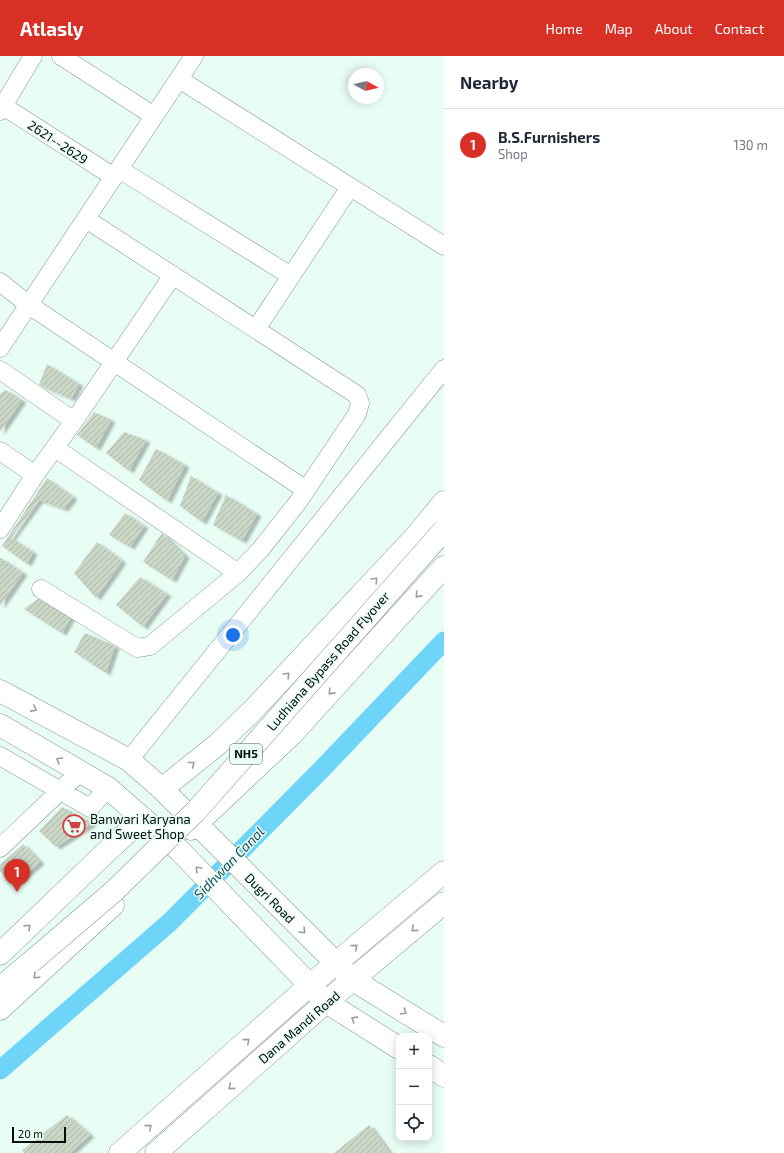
<!DOCTYPE html>
<meta charset="utf-8">
<style>
:root{--surface:#fff;--page:#f6f6f7;--text:#1f2937;--muted:#747a83;--line:#e0e1e3;--accent:#d93025}
body{margin:0;font-family:"Exo 2",sans-serif;background:var(--page);color:var(--text)}
.controls{position:absolute;right:12px;bottom:12px;display:grid;overflow:hidden;border-radius:8px;box-shadow:0 2px 10px #0003}
.controls button{width:36px;height:36px;display:grid;place-items:center;padding:0;border:0;border-bottom:1px solid var(--line);background:var(--surface);color:var(--text);font:20px sans-serif}
.compass{position:absolute;left:348px;top:12px;width:36px;height:36px;border-radius:50%;background:var(--surface);box-shadow:0 2px 10px #0003;rotate:98deg}
.scale{position:absolute;left:12px;bottom:10px;width:54px;box-sizing:border-box;padding-left:4px;border:2px solid #060d0a;border-top:0;font-size:11px;line-height:14px;white-space:nowrap;color:#060d0a;-webkit-text-stroke:3px #e8fdf4;paint-order:stroke}
.you{position:absolute;left:233px;top:579px;width:14px;height:14px;margin:-10px;border:3px solid #fff;border-radius:50%;background:#1a73e8;box-shadow:0 0 0 6px #1a73e833}
.badge{display:grid;place-items:center;width:26px;height:26px;border-radius:50%;background:var(--accent);color:#fff;font-size:13px;font-weight:700}
.pin{position:absolute;translate:-50% -33px;filter:drop-shadow(0 1px 2px #0008)}
.pin::after{content:'';position:absolute;top:21px;width:14px;height:12px;background:inherit;clip-path:polygon(0 0,100% 0,50% 100%)}
.list{margin:0;padding:0;list-style:none}
h2{display:flex;justify-content:space-between;align-items:center;height:52px;margin:0;padding:0 16px;font-size:17px}
h2 small{font-size:13px;font-weight:400;color:var(--muted)}
.list li{display:grid;grid-template-columns:26px 1fr auto;gap:12px;align-items:center;box-sizing:border-box;height:72px;padding:0 16px;border-top:1px solid var(--line)}
.list b{display:block;font-size:15px;white-space:nowrap}
.list p{margin:0;font-size:13px;white-space:nowrap;color:var(--muted)}
.list em{font-size:13px;font-style:normal;color:var(--muted)}
.icon{flex:none;width:22px;height:22px;fill:none;stroke:currentColor;stroke-width:2;stroke-linecap:round;stroke-linejoin:round}
.map{position:relative;flex:none;width:444px;height:1097px;overflow:hidden}
header{display:flex;align-items:center;gap:24px;box-sizing:border-box;height:56px;padding:0 20px;background:var(--accent);color:#fff}
header strong{font-size:19px}
nav{display:flex;gap:22px;margin-inline-start:auto;font-size:14px}
main{display:flex}
aside{flex:1;background:var(--surface)}
.map>svg:first-child{display:block}
.lines{fill:none;stroke-linecap:round;stroke-linejoin:round}
.canal{stroke:#6ed4f8;stroke-width:19}
.building{fill:url(#building-hatch);filter:url(#shadow)}
.street-casing{stroke:#84988f;stroke-width:19}
.secondary-casing{stroke:#84988f;stroke-width:23}
.highway-casing{stroke:#84988f;stroke-width:23}
.street{stroke:#fff;stroke-width:18}
.secondary{stroke:#fff;stroke-width:22}
.highway{stroke:#fff;stroke-width:22}
.highway-bridge-casing{stroke:#84988f;stroke-width:23;stroke-linecap:butt}
.highway-bridge{stroke:#fff;stroke-width:22}
.oneway{stroke:#9b9e9d}
.labels{text-anchor:middle;stroke-width:3;stroke-linejoin:round;paint-order:stroke}
.shield{fill:#e8fdf4;stroke:#4a5550;stroke-width:1}
.shield-label{font-size:12px;font-weight:bold;fill:#060d0a}
.street-label{font-size:13px;fill:#060d0a;stroke:#e8fdf4}
.poi-label{font-size:13px;fill:#060d0a;stroke:#e8fdf4;text-anchor:start}
.water-label{font-size:14px;font-style:italic;fill:#204d5c;stroke:#e8fdf4}
</style>
<header>
<strong>Atlasly</strong>
<nav><a>Home</a><a>Map</a><a>About</a><a>Contact</a></nav>
</header>
<main>
<div class="map">
<svg width="444" height="1097" viewBox="0 0 444 1097">
<defs>
<pattern id="building-hatch" width="6" height="6" patternUnits="userSpaceOnUse"><rect width="6" height="6" fill="#cad6c6"/><path d="M-1 1l2-2M0 6l6-6M5 7l2-2" fill="none" stroke="#acb6a9"/></pattern>
<filter id="shadow"><feDropShadow dx="4.5" dy="2.5" stdDeviation="1" flood-color="#0004"/></filter>
</defs>
<rect width="100%" height="100%" fill="#e8fdf4"/>
<g class="lines">
<path class="canal" d="M0 1014 170 866 320 715 444 585"/>
</g>
<path class="building" d="M47 308 79 328 71 343 39 329Z
M5 334 22 344 0 376V338Z
M94 356 111 364 96 392 77 379Z
M124 376 146 384 129 415 106 397Z
M156 393 185 409 167 445 139 424Z
M191 420 218 437 202 466 180 450Z
M47 422 73 441 64 453 39 444 11 482 33 496 27 508 2 490Z
M226 439 257 458 242 485 213 469Z
M125 457 144 470 130 491 109 479Z
M162 477 185 500 172 524 143 506Z
M97 486 122 505 96 542 74 517Z
M1 502 23 517 0 550V503Z
M140 521 167 538 143 571 116 549Z
M39 542 72 559 62 577 24 553Z
M85 577 115 590 106 617 74 596Z
M62 751 93 767 56 791 39 775Z
M23 788 40 806 14 829 0 815V809Z
M67 1059 90 1079 70 1097H24L22 1094Z
M369 1069 390 1097H334Z"/>
<g class="lines">
<g class="street-casing">
<path id="street" d="M61 0 154 60
M179 23 444 190
M3 50 114 121
M0 55 33 0
M119 113 291 220
M0 226 29 249 306 434
M256 273 350 131
M0 292 194 0
M0 314 74 365 35 419 0 473
M74 365 173 219
M55 392 238 517
M0 395 35 419
M41 533 137 592 150 590 238 517 261 493 298 446 357 358 360 347 357 339 86 163
M0 700 90 752 108 732
M129 704 444 313
M0 792 80 716"/>
</g>
<g class="secondary-casing">
<path id="secondary" d="M0 635 129 704 162 733 353 924 444 980
M0 669 108 732 179 794 326 946 399 992
M162 733 218 688 252 655 415 481 444 446
M191 773 292 678 444 511
M0 898 102 800 143 762
M0 953 113 849
M429 1010 444 1020
M120 1097 310 929 444 816
M156 1097 326 946 444 847"/>
</g>
<g class="highway-casing">
<path id="highway" d="M0 932 31 906"/>
</g>
<use href="#street" class="street"/>
<use href="#secondary" class="secondary"/>
<use href="#highway" class="highway"/>
<g class="highway-bridge-casing">
<path id="highway-bridge" d="M31 906 113 836 196 755 444 474"/>
</g>
<use href="#highway-bridge" class="highway-bridge"/>
</g>
<defs><path id="oneway-chevron" d="M-2-3.5L2.5 0L-2 3.5" fill="none" stroke-width="1.6" stroke-linecap="round" stroke-linejoin="round"/></defs>
<g class="oneway">
<use href="#oneway-chevron" transform="translate(375 524) rotate(-47)"/>
<use href="#oneway-chevron" transform="translate(418 539) rotate(132)"/>
<use href="#oneway-chevron" transform="translate(287 619) rotate(-46)"/>
<use href="#oneway-chevron" transform="translate(331 636) rotate(132)"/>
<use href="#oneway-chevron" transform="translate(34 653) rotate(29)"/>
<use href="#oneway-chevron" transform="translate(59 704) rotate(-150)"/>
<use href="#oneway-chevron" transform="translate(192 708) rotate(-39)"/>
<use href="#oneway-chevron" transform="translate(198 813) rotate(-135)"/>
<use href="#oneway-chevron" transform="translate(28 871) rotate(-44)"/>
<use href="#oneway-chevron" transform="translate(414 873) rotate(140)"/>
<use href="#oneway-chevron" transform="translate(303 875) rotate(45)"/>
<use href="#oneway-chevron" transform="translate(355 891) rotate(-40)"/>
<use href="#oneway-chevron" transform="translate(36 920) rotate(137)"/>
<use href="#oneway-chevron" transform="translate(404 956) rotate(32)"/>
<use href="#oneway-chevron" transform="translate(354 963) rotate(-148)"/>
<use href="#oneway-chevron" transform="translate(247 985) rotate(-41)"/>
<use href="#oneway-chevron" transform="translate(231 1031) rotate(139)"/>
<use href="#oneway-chevron" transform="translate(149 1071) rotate(-41)"/>
</g>
<defs>
<g id="supermarket-ring" transform="scale(1.15)"><circle r="9.5" fill="#e8fdf4" stroke="#d24245" stroke-width="1.5"/><path d="M-6-5.5h2.5l.6 2H6L4.5 2H-2.5L-4.4-4H-6ZM-1.5 3.2a1.3 1.3 0 1 0 .1 0ZM3 3.2a1.3 1.3 0 1 0 .1 0Z" fill="#d24245"/></g>
</defs>
<g fill-rule="evenodd">
<use href="#supermarket-ring" x="74" y="770"/>
</g>
<g class="labels">
<rect class="shield" x="230" y="688" width="32" height="20" rx="3"/>
<g class="shield-label">
<text x="246" y="702">NH5</text>
</g>
<g class="street-label">
<text transform="translate(58 86) rotate(33)" y="5">2621--2629</text>
<text transform="translate(328 605) rotate(-49)" y="5">Ludhiana Bypass Road Flyover</text>
<text transform="translate(270 842) rotate(45)" y="5">Dugri Road</text>
<text transform="translate(299 971) rotate(-41)" y="5">Dana Mandi Road</text>
</g>
<g class="poi-label">
<text x="90" y="768">Banwari Karyana<tspan x="90" dy="15">and Sweet Shop</tspan></text>
</g>
<g class="water-label">
<text transform="translate(229 807) rotate(-46)" y="5">Sidhwan Canal</text>
</g>
</g>
</svg>
<div class="controls">
<button>+</button>
<button>−</button>
<button><svg class="icon" aria-label="locate" viewBox="0 0 24 24"><circle cx="12" cy="12" r="6"/><path d="M12 2v4M12 18v4M2 12h4M18 12h4"/></svg></button>
</div>
<svg class="compass" viewBox="-18 -18 36 36"><path d="M0-13l5 13h-10z" fill="#e53935"/><path d="M0 13l5-13h-10z" fill="#747a83"/></svg>
<div class="scale">20 m</div>
<div class="you"></div>
<div class="pin badge" style="left:17px;top:836px">1</div>
</div>
<aside>
<h2>Nearby<small></small></h2>
<ul class="list">
<li><span class="badge">1</span><div><b>B.S.Furnishers</b><p>Shop</p></div><em>130 m</em></li>
</ul>
</aside>
</main>
